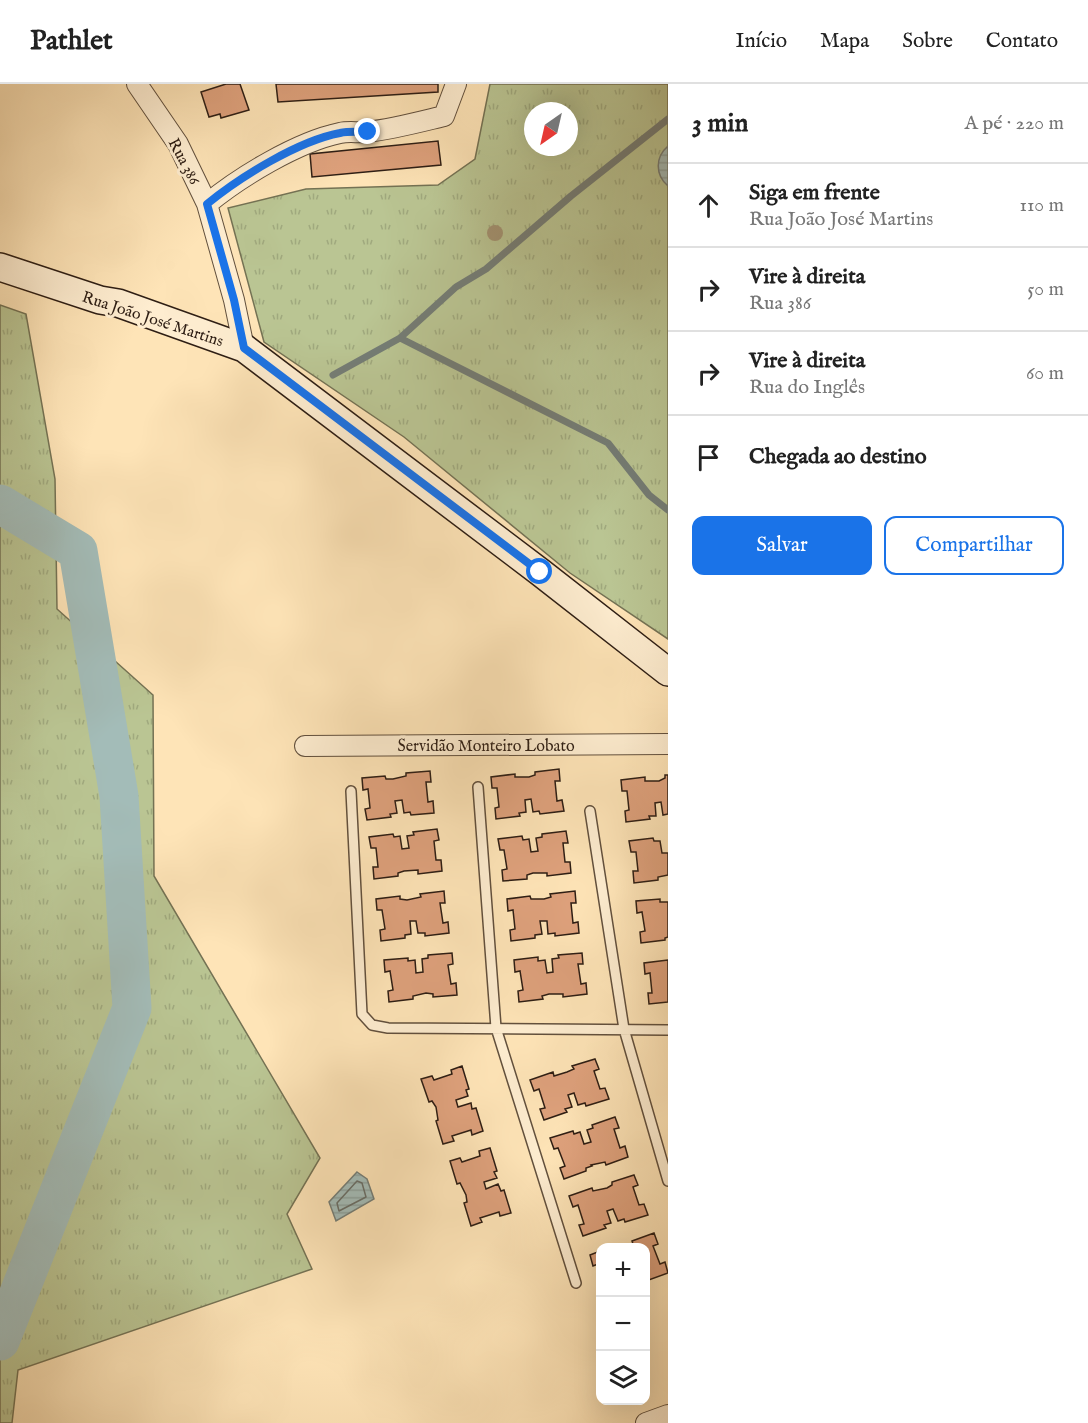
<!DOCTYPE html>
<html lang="pt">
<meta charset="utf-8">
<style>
:root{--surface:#fff;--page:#f2f2f2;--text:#222;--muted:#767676;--line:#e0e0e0;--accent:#1a73e8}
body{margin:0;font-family:"IM FELL English",serif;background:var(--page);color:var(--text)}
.controls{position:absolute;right:18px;bottom:18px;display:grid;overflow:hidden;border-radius:12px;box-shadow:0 6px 24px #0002}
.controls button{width:54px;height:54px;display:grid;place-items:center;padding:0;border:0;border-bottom:2px solid var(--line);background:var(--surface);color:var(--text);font:30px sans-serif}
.compass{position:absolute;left:524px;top:18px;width:54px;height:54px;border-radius:50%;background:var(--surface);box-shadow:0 6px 24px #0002;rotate:214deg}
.stop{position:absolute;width:18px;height:18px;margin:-14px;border:4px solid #1a73e8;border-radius:50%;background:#fff}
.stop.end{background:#1a73e8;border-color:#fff;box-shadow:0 2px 6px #0008}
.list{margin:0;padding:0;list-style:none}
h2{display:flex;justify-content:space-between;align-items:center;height:78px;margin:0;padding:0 24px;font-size:26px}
h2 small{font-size:20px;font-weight:400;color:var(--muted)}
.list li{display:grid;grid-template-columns:39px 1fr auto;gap:18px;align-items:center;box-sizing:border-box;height:84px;padding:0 24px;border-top:2px solid var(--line)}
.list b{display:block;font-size:22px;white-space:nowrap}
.list p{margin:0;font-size:20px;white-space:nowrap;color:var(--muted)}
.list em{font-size:20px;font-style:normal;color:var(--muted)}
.actions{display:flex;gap:12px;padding:18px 24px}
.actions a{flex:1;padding:14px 0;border:2px solid var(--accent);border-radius:12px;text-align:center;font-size:21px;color:var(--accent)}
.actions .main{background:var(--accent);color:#fff}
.icon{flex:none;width:33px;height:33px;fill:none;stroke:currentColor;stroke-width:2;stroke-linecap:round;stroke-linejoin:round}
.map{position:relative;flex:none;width:668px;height:1339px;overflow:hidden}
header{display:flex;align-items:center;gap:36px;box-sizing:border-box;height:84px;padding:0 30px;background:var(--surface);border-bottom:2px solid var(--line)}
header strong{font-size:28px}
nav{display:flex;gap:33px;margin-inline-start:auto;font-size:21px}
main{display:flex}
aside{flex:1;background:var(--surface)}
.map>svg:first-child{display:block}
.grass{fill:url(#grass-tufts);stroke:#747254;stroke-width:1.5;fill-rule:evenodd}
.water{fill:url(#water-rules);stroke:#747d76;stroke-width:1.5}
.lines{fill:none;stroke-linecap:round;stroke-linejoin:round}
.shore{stroke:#686d66;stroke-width:1.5}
.stream{stroke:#747d76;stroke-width:7}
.river{stroke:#a3bcb8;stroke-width:39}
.building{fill:#dea17c;stroke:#2e1e14;stroke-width:1.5}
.service-casing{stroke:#62503d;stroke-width:12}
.minor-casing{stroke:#62503d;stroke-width:22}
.secondary-casing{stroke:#2e1e14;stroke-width:30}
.service{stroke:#feedd0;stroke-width:9}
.minor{stroke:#feedd0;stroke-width:20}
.secondary{stroke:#feedd0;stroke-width:27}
.tree{fill:#a39372}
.route{stroke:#1a73e8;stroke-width:8}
.labels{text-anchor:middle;stroke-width:6;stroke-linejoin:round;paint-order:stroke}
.street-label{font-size:16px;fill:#2e1e14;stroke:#feedd0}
</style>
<header>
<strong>Pathlet</strong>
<nav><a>Início</a><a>Mapa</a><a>Sobre</a><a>Contato</a></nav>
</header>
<main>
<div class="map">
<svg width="668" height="1339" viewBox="0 0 668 1339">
<defs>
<pattern id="grass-tufts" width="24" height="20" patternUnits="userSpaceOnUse" patternTransform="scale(1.5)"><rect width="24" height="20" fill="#bac593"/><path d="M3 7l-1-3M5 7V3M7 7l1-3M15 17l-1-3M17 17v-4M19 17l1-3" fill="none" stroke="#a0a97e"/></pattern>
<pattern id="water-rules" width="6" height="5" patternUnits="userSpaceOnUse" patternTransform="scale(1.5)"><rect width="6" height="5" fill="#a3bcb8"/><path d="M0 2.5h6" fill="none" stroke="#8da19d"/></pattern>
</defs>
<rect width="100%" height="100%" fill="#fee4b7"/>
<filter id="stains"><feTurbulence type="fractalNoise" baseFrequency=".00333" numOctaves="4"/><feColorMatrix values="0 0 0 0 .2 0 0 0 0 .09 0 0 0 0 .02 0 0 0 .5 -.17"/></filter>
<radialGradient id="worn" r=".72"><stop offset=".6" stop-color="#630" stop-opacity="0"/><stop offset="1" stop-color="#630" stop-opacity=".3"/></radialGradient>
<path class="grass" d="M490 0H668V555L570 489 404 353 264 258 228 124 306 105 438 101 475 75ZM533 27H569V63H533Z
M0 221 26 230 55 395 57 525 153 611 154 792 320 1074 287 1130 312 1185 18 1286 12 1339H0Z"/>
<path class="water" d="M668 62V102C655 91 655 73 668 62Z
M357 1088 367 1095 374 1115 336 1137 329 1118Z"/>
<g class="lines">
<path class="shore" d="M357 1097 362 1099 366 1113 339 1127 337 1119Z"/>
<path class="stream" d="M400 254 608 359 649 411 668 426
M333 291 400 254 456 203 486 185 571 112 668 35"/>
<path class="river" d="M0 420 78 467 119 712 132 924 0 1257"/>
</g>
<path class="building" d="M226 0H240L249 26 221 34 220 30 209 33 201 8Z
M276 0H438V8L278 18Z
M438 57 441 81 312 93 310 70Z
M559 685 560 697H555L557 717 562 716 564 727 540 730 539 727 533 728 531 715 525 716 526 728 519 729 520 732 496 735 495 724 499 723 497 704H492L491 693 515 690V693H529L535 691V688Z
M430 687 431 698H426L428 718 433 717 434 729 411 731 410 728 404 729 402 716 395 717 397 729 390 730 391 733 367 736 365 725 370 724 368 705 363 706 362 694 385 692 386 695H393L406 692V689Z
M665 691H668V730L663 731 661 718 655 719 656 732H649L650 735 626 738 625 727 629 726 627 707H622L621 696 645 693V697H659L665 694Z
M437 745 439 756 434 757 436 776H441L442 787 418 790V786L404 787 398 789V792L374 795 373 783H378L376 764H371L369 753 393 750 394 753 400 752 402 765 409 764 407 752 414 751 413 748Z
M566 747 568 759H563L565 778H570L571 789 547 792V789H533L527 791V795L503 797 502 786 507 785 504 766H500L498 755 522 752 523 756 529 755 531 768 538 767 536 754 542 753V750Z
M653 754 654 757H660L662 769H668V791L658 793V796L634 799 633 787H638L636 768H631L629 757Z
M444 807 445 819H440L443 839 448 838 449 849 425 852V849H418L416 837H410L411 850 405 851V854L381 857 380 846 385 845 382 826H377L376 815 400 812V815L407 816 421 813 420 810Z
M575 807 576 819H571L573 839 578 838 579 849 555 852V849L548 850 547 837H540L542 850 535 851V854L511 857 510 846 515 845 513 826 508 827 507 815 530 812 531 815H544L551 813 550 810Z
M660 815V818H668V853L665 854V856L641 859 640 848 645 847 642 828 637 829 636 817Z
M452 869 453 880 448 881 451 900 456 899 457 911 433 913V910L426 909 413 912V915L389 918 388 907 393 906 390 887 385 888 384 876 408 874V877L415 876 416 889 423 888 422 875 428 874V871Z
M582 869 583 880H578L581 900 586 899 587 910 563 913V910H549L542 912 543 915 519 918 518 907 523 906 520 887 515 888 514 876 538 873V877L545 876 547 889 553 888 552 875 559 874 558 871Z
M668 876V918L649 920 648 909H652L650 889 645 890 644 879Z
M595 975 599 985 594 987 600 1005 605 1004 609 1015 586 1022 585 1019 578 1021 574 1009 568 1011 572 1023 565 1025 567 1028 544 1036 540 1025 545 1024 539 1005 534 1007 530 996 553 988 554 992 567 988 574 985 572 982Z
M462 982 469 1005 466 1006 468 1012 456 1016 458 1023 471 1019 472 1025 476 1024 483 1047 472 1051 471 1046 452 1052 454 1057 443 1060 436 1037 438 1036 436 1023 432 1017 429 1018 421 995 432 992 434 996 452 990 451 986Z
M615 1033 619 1044 614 1045 620 1064 625 1062 628 1073 606 1081 605 1078 591 1081 592 1082 586 1084V1087L564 1095 560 1084 565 1082 558 1064 554 1065 550 1054 573 1047 574 1050 580 1048 584 1060 591 1058 587 1046 593 1044 592 1041Z
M490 1064 497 1087 494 1088 497 1094 484 1098 486 1105 498 1100 501 1107 504 1106 511 1129 500 1132 499 1128 480 1134 482 1138 471 1142 464 1119 467 1118 466 1111 460 1099 457 1100 450 1077 460 1074 462 1078 480 1072 479 1067Z
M634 1091 638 1101 633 1103 639 1121 644 1120 648 1131 625 1138 624 1135 618 1137 613 1125 607 1127 611 1139 604 1141 606 1144 583 1152 579 1141 584 1140 578 1121 573 1123 569 1112 592 1104 593 1107 607 1104 612 1101V1098Z
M654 1149 658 1160 653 1162 660 1180 665 1178 668 1189 646 1197V1164H627V1162L633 1160 632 1157Z
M600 1167V1187L598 1180 593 1182 590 1171Z"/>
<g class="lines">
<g class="service-casing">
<path id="service" d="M478 703 496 944 576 1199
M351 707 362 930 372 941 388 944 668 946
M590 727 624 945 668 1097"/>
</g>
<g class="minor-casing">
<path id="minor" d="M137 0 178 60 207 120 234 216 244 264
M207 120C240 93 297 58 340 49 349 47 358 49 367 48 393 45 419 38 444 32L456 0
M305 662 668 660
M646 1339 668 1331"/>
</g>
<g class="secondary-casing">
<path id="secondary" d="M0 183 100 216 118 219 244 264 540 488 668 588"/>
</g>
<use href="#service" class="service"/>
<use href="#minor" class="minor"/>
<use href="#secondary" class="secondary"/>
</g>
<circle class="tree" cx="495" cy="149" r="8"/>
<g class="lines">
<path class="route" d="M368 48C359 48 349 47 340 49 298 57 240 93 207 120L234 216 244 264 540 488"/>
</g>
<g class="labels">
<g class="street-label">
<text transform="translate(185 77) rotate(62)" y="6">Rua 386</text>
<text transform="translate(153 234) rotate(18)" y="6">Rua João José Martins</text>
<text x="486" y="667">Servidão Monteiro Lobato</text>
</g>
</g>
<rect width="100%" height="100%" filter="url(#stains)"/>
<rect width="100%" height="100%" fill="url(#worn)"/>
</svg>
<div class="controls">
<button>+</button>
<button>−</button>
<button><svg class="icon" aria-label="layers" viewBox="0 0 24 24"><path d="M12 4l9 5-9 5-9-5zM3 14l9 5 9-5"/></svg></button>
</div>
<svg class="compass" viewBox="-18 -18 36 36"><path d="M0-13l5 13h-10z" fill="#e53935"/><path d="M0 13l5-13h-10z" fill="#767676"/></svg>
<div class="stop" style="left:540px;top:488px"></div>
<div class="stop end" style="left:368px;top:48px"></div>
</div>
<aside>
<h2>3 min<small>A pé · 220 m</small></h2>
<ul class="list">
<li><svg class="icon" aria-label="ahead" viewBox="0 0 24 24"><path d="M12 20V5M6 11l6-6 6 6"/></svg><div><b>Siga em frente</b><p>Rua João José Martins</p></div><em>110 m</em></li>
<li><svg class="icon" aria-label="right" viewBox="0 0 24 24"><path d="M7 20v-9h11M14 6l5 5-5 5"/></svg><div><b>Vire à direita</b><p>Rua 386</p></div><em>50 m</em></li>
<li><svg class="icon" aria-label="right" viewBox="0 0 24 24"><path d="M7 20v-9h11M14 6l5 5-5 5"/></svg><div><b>Vire à direita</b><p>Rua do Inglês</p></div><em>60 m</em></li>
<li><svg class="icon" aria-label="arrive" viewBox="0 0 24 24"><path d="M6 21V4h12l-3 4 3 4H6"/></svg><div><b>Chegada ao destino</b></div></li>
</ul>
<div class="actions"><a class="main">Salvar</a><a>Compartilhar</a></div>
</aside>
</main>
